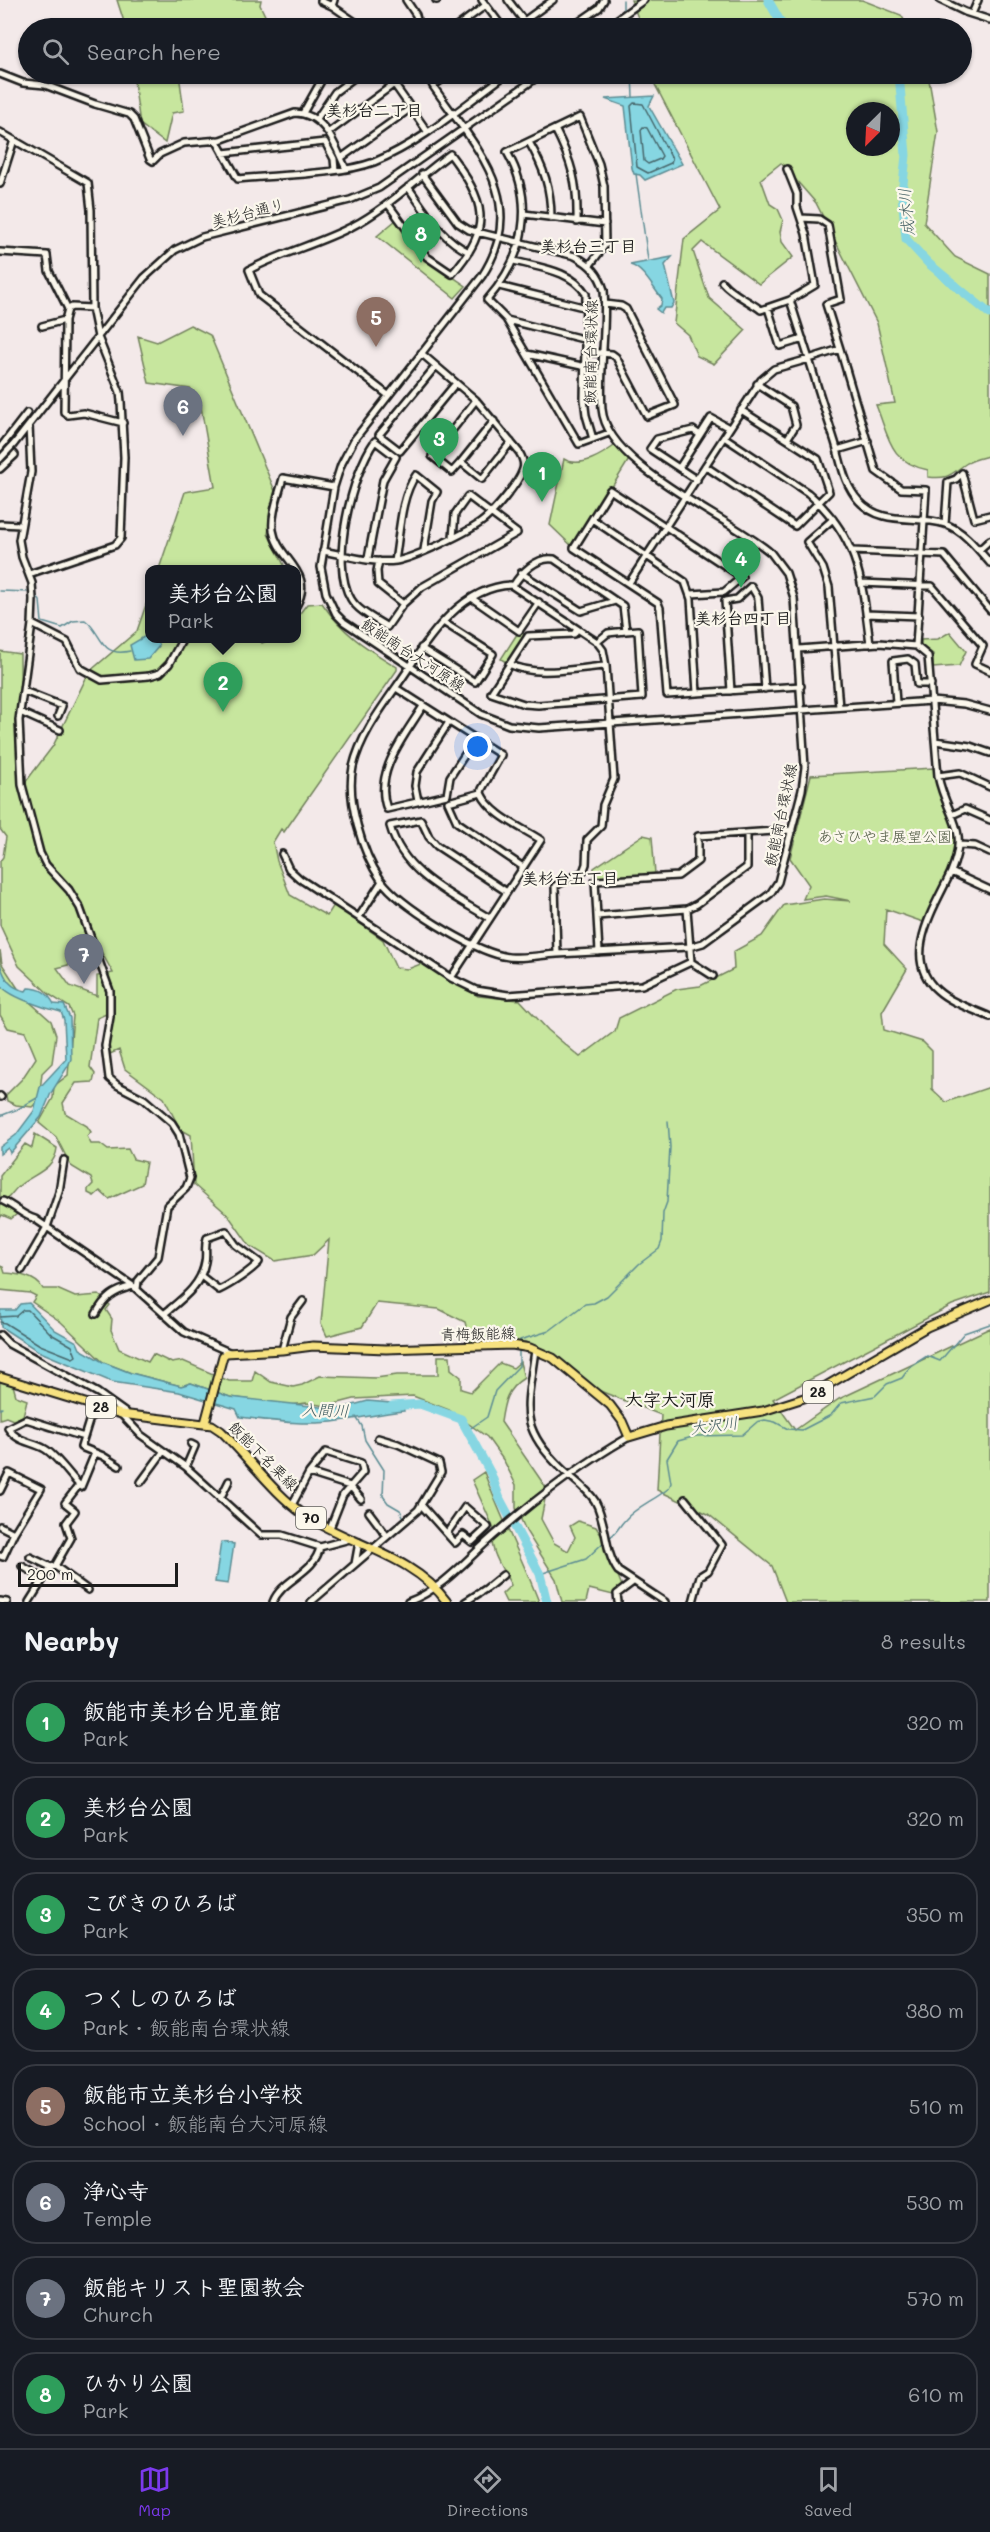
<!DOCTYPE html>
<meta charset="utf-8">
<style>
:root{--surface:#171b24;--page:#20242c;--text:#f1f3f6;--muted:#9ea1a6;--line:#363941;--accent:#7c3aed}
body{margin:0;font-family:Mali,"Klee One",sans-serif;background:var(--page);color:var(--text)}
.compass{position:absolute;left:846px;top:102px;width:54px;height:54px;border-radius:50%;background:var(--surface);box-shadow:0 2px 4px #0004;rotate:204deg}
.scale{position:absolute;left:18px;bottom:15px;width:160px;box-sizing:border-box;padding-left:6px;border:3px solid #1c1c1c;border-top:0;font-size:16px;line-height:21px;white-space:nowrap;color:#1c1c1c;-webkit-text-stroke:4px #fbf7ec;paint-order:stroke}
.you{position:absolute;left:478px;top:747px;width:21px;height:21px;margin:-15px;border:4px solid #fff;border-radius:50%;background:#1a73e8;box-shadow:0 0 0 9px #1a73e833}
.badge{display:grid;place-items:center;width:39px;height:39px;border-radius:50%;background:var(--accent);color:#fff;font-size:20px;font-weight:700}
.pin{position:absolute;translate:-50% -50px;filter:drop-shadow(0 2px 3px #0008)}
.pin::after{content:'';position:absolute;top:32px;width:21px;height:18px;background:inherit;clip-path:polygon(0 0,100% 0,50% 100%)}
.popup{position:absolute;left:145px;top:565px;width:156px;height:78px;box-sizing:border-box;display:grid;place-content:center;border-radius:12px;background:var(--surface);filter:drop-shadow(0 2px 4px #0005);font-size:20px;white-space:nowrap;color:var(--muted)}
.popup b{font-size:22px;color:var(--text)}
.popup::after{content:'';position:absolute;left:50%;top:100%;margin-left:-12px;border:12px solid transparent;border-top-color:var(--surface)}
.list{margin:0;padding:0;list-style:none}
h2{display:flex;justify-content:space-between;align-items:center;height:78px;margin:0;padding:0 24px;font-size:26px}
h2 small{font-size:20px;font-weight:400;color:var(--muted)}
.list li{display:grid;grid-template-columns:39px 1fr auto;gap:18px;align-items:center;box-sizing:border-box;height:84px;margin:0 12px 12px;padding:0 12px;border:2px solid var(--line);border-radius:24px}
.list b{display:block;font-size:22px;white-space:nowrap}
.list p{margin:0;font-size:20px;white-space:nowrap;color:var(--muted)}
.list em{font-size:20px;font-style:normal;color:var(--muted)}
.icon{flex:none;width:33px;height:33px;fill:none;stroke:currentColor;stroke-width:2;stroke-linecap:round;stroke-linejoin:round}
.map{position:relative;flex:none;width:990px;height:1602px;overflow:hidden}
.search{position:absolute;background:var(--surface);box-shadow:0 2px 4px #0004;left:18px;right:18px;top:18px;height:66px;display:flex;align-items:center;gap:15px;box-sizing:border-box;padding:0 21px;border-radius:33px;color:var(--muted);font-size:22px}
.sheet{height:846px;background:var(--surface)}
nav{display:flex;justify-content:space-around;align-items:center;box-sizing:border-box;height:84px;border-top:2px solid var(--line);background:var(--surface);font-size:16px;color:var(--muted)}
nav a{display:grid;justify-items:center;gap:3px}
nav .on{color:var(--accent)}
.map>svg:first-child{display:block}
.green{fill:#c7e69e;stroke:#72815d;stroke-width:1.5;fill-rule:evenodd}
.water{fill:#86d6e2;stroke:#5c8c93;stroke-width:1.5}
.lines{fill:none;stroke-linecap:round;stroke-linejoin:round}
.shore{stroke:#46666b;stroke-width:1.5}
.stream{stroke:#5c8c93;stroke-width:1.5}
.river{stroke:#86d6e2;stroke-width:9}
.minor-casing{stroke:#1c1c1c;stroke-width:10}
.major-casing{stroke:#1c1c1c;stroke-width:11}
.minor{stroke:#fbf7ec;stroke-width:5}
.major{stroke:#f7e281;stroke-width:7}
.minor-bridge-casing{stroke:#1c1c1c;stroke-width:10;stroke-linecap:butt}
.minor-bridge{stroke:#fbf7ec;stroke-width:5}
.labels{text-anchor:middle;stroke-width:4.5;stroke-linejoin:round;paint-order:stroke}
.shield{fill:#fbf7ec;stroke:#5f5e5a;stroke-width:1.5}
.shield-label{font-size:14px;font-weight:bold;fill:#1c1c1c}
.street-label{font-size:15px;fill:#1c1c1c;stroke:#fbf7ec}
.park-label{font-size:15px;fill:#4f5943;stroke:#fbf7ec}
.neighbourhood-label{font-size:16px;font-weight:bold;fill:#1c1c1c;stroke:#fbf7ec}
.water-label{font-size:16px;font-style:italic;fill:#415d61;stroke:#fbf7ec}
.quarter-label{font-size:18px;font-weight:bold;fill:#1c1c1c;stroke:#fbf7ec}
</style>
<div class="map">
<svg width="990" height="1602" viewBox="0 0 990 1602">
<rect width="100%" height="100%" fill="#f3e9e9"/>
<filter id="ink" filterUnits="userSpaceOnUse"><feTurbulence type="fractalNoise" baseFrequency=".0167" numOctaves="2"/><feDisplacementMap in="SourceGraphic" scale="12" xChannelSelector="R" yChannelSelector="G"/><feConvolveMatrix kernelMatrix="1 2 1 2 8 2 1 2 1" color-interpolation-filters="sRGB"/></filter>
<g filter="url(#ink)">
<path class="green" d="M117 0H261L260 5 271 28H126Z
M631 0H862L901 15 909 28H642Z
M133 74H179L184 111 172 113 165 143 140 124Z
M629 74H928L938 132 924 223 955 257 990 274V458L988 456C980 458 970 460 964 465 949 476 948 479 928 477V470C889 462 889 437 876 405L895 403 877 323 816 203 781 163 761 179 770 204 778 209 783 220 780 232 782 242 793 257 759 284 702 242 693 251 709 298 746 330 714 364 697 356 688 335 674 323 684 239 720 210 651 77ZM855 111H891V147H855Z
M396 220 424 257 466 286 455 298 377 236Z
M190 325 210 335 275 491 268 534 284 565 279 569H159L185 492 215 487 201 407 191 389 149 383 138 336 157 342Z
M617 444 630 458 574 548 550 525 564 459C581 469 603 454 617 444Z
M149 596 150 638 178 639 167 669 176 660 188 639H259L262 643 272 639 296 638 297 617 307 604 322 603C343 634 366 648 397 667V670L284 832 281 829 273 842 277 861 290 895 327 916 334 905 383 940 396 968 408 969 423 963 478 996 520 1000 548 1030 580 1057 615 1031 619 1018 677 989 700 986 734 969 733 952 762 936 784 905 824 899 851 901 826 896 803 899 809 885 790 858 811 775 934 768 943 802 955 826 957 843 951 867 926 923 886 909 884 944 907 969 882 1012 884 1030 923 1042 932 1051V1089L946 1102 990 1087V1292L952 1305 773 1399 795 1430 839 1399 990 1328V1602H786L772 1566 708 1514 657 1490 661 1415 590 1387 553 1354 525 1342H470L465 1322 439 1309 377 1303 362 1327 327 1336 321 1323 329 1240 313 1255 275 1261 250 1246 228 1215 194 1185 191 1135 180 1129 164 1098 125 1069 119 1050 110 1054 107 1047 113 1011 97 1018 90 1067 95 1074 93 1082 76 1083 63 1103 65 1113 87 1126 91 1132 87 1136 91 1144H100L108 1150 128 1149 133 1159 146 1162 142 1184 109 1199 100 1191 94 1196 88 1193V1189L93 1184 91 1178 71 1166 56 1137 39 1123 53 1098 54 1086 68 1075 73 1016 69 1007 50 995 19 966 0 925V861L3 857 6 837 0 829V651L20 654 21 788 53 746 89 672 137 631ZM91 945 98 946 113 973 97 976V996L70 986 57 968 94 958Z
M519 631 528 636 509 664 501 659Z
M950 632 966 651 959 666 933 668V654L921 645V640L938 639Z
M643 835 652 837 655 874 594 878V868Z
M0 950 2 964 23 996 51 1021 56 1035 52 1063 42 1073 39 1100 32 1107 16 1105 7 1101 6 1095 22 1079 36 1058 25 1032 8 1028 0 1015Z
M35 1134 57 1148C55 1169 34 1174 20 1185 15 1189 11 1195 7 1199L17 1214 11 1219 2 1215 0 1218V1176L25 1144 32 1148Z
M0 1266 3 1267 5 1273C18 1274 36 1276 43 1289H57L75 1297 99 1295 110 1305 106 1310 112 1319 111 1330 119 1349 148 1362 153 1354 172 1363 183 1361 229 1381H252L255 1371 271 1382 293 1387 302 1385 320 1376 376 1378 397 1375H438V1356H450L451 1369 461 1377V1389L471 1392 500 1363 513 1368 520 1362 524 1378C506 1389 504 1402 501 1422L547 1489 541 1519 554 1543 568 1551 575 1537 570 1526 578 1521 596 1527 603 1538 622 1586 613 1595 589 1589 586 1602H562L556 1579 526 1531 516 1508V1485L504 1461 487 1437 449 1410 413 1396 354 1399 327 1406 306 1403 290 1405 230 1397 191 1383 181 1386 131 1373 103 1362 61 1322 32 1302 36 1296 30 1293 0 1290Z
M0 1381 13 1385 16 1396 27 1400 23 1416 13 1420 6 1417 0 1419Z
M484 1472C500 1516 522 1558 539 1602H506L502 1594 511 1585C503 1569 486 1547 494 1529L472 1480Z"/>
<path class="water" d="M654 96 649 106 682 164 645 180 640 175 634 174 632 168 625 106 605 99Z
M672 257 665 265 674 303 671 308H664L661 313 656 309 661 305 662 299C654 289 642 267 630 265Z
M149 634 150 638 156 639 159 646 148 659 134 660 130 645Z
M0 964C5 979 10 988 26 991L28 988C41 988 48 993 54 1004L64 1005 70 1018 71 1059 68 1066 51 1093 41 1117 10 1153 8 1148 0 1154V1147L16 1135 34 1111 40 1087 66 1059 64 1020 61 1012C48 1009 4 996 0 983 0 978 0 969 0 964Z
M29 1303 55 1330 77 1342 80 1349 103 1362 131 1373 181 1386 191 1383 230 1397 338 1409 368 1401 403 1404 404 1411C382 1413 361 1418 339 1421 307 1426 272 1421 240 1417L236 1409 179 1392 112 1382 38 1351 1 1327 0 1310H15L20 1304Z
M221 1542 234 1544 228 1584 215 1582Z"/>
<g class="lines">
<path class="shore" d="M634 103 643 104 672 159 671 163 648 173 637 167 631 106Z
M643 127 647 128 662 156 660 159 648 164 644 161 641 130Z
M0 1317 16 1316 23 1310H28L51 1334 72 1346 76 1356 73 1358 40 1345 5 1323 0 1322"/>
<path class="stream" d="M623 0V13
M623 17 624 28
M632 74 633 97
M636 174 648 260
M0 591 31 592
M35 594 40 601 42 622 62 628 73 621 85 620C103 633 99 658 130 651
M0 1116 18 1109 37 1098
M520 1345V1340L549 1331 585 1304 594 1303 607 1296 639 1264 659 1249 662 1241 663 1213 667 1202 670 1147 668 1121
M0 1409 2 1408
M356 1417 362 1426 365 1440 384 1470 383 1496 388 1503 400 1510 403 1516
M468 1430 487 1417 495 1391 519 1366V1350
M609 1538C617 1533 619 1526 625 1520 637 1506 655 1500 669 1488L671 1483 667 1459 678 1441 696 1436 742 1435 757 1422 765 1420 775 1422 788 1429 802 1430 831 1415 841 1403 875 1396 887 1384 902 1378 910 1367 927 1356 940 1361 964 1333 990 1324
M540 1574 586 1559 605 1541"/>
<path class="river" d="M768 0 784 28
M899 74 906 155 902 194 906 239 928 263 990 314
M392 1406 420 1404 461 1419 491 1474 500 1499 540 1574 547 1602"/>
<g class="minor-casing">
<path id="minor" d="M406 0 416 15 419 28
M436 0H437
M482 0 503 28
M508 0 524 21 553 0
M940 0 965 12 990 20
M321 1 332 6 334 0
M332 6 364 28
M972 14 978 0
M455 28 486 5
M570 28 599 8 604 0
M605 28 644 0
M0 74 23 83 45 85 95 104 129 114 134 119 150 159 153 161 160 154 184 143 220 140 295 113C326 114 335 146 346 169
M387 74 427 131
M427 74 433 86C475 147 531 201 482 276L354 440 341 465 334 487 321 567 326 593 336 614 344 622 481 714 509 725 539 728 932 701 964 704 990 711
M433 86 450 74
M303 113 325 74
M316 120 335 92 359 74
M555 129C572 162 578 184 577 222
M0 132 88 183 91 210 92 308 98 337 120 392 121 402 124 457 121 538 115 545 29 574
M329 132 394 84
M216 140 238 179C276 175 339 175 374 162 423 142 465 104 507 74
M529 142C544 168 551 188 551 218
M223 153 325 142 334 159 335 170
M341 158 411 108
M422 174 458 223 469 230 575 256C590 264 599 273 604 290 607 329 599 369 602 409 607 467 728 516 771 553L786 573 794 598 805 767 802 790 778 882 770 894 703 943 689 947C645 949 601 952 557 954 540 955 519 960 503 956 471 949 400 906 381 880 362 853 346 799 353 767 361 731 389 699 409 668 431 633 464 587 511 585L597 642 603 650 606 666 614 779 603 805 601 826 587 840 586 864 583 872 555 886 557 954
M0 184 14 140
M408 187C426 212 441 239 469 252
M388 204 427 257 452 274C494 226 485 201 450 154 417 178 388 208 351 227 318 244 281 253 249 270L259 295 388 395
M524 214 605 224
M801 218 819 219 828 225 841 299 826 304 840 349
M0 252 47 255 49 271 68 309 65 320 64 412 68 415 84 413 123 423
M514 261C540 268 571 270 586 294L584 399 586 415 593 439
M590 265 605 245 604 186 599 164 580 117 507 152C536 203 525 257 487 300L506 319 579 444 609 433
M722 282C733 295 748 300 761 310L790 300 815 285 806 234 797 207V194L787 169
M499 286 587 308
M790 300 809 359 840 349 876 471 901 489 926 490 916 646
M768 308 780 346 803 339
M68 309 72 307 92 308
M507 320 587 340
M42 326 65 320
M587 352 612 354 616 357 647 416 675 405 626 309 621 306 605 304
M527 354 586 367
M436 366 379 435 400 451 456 383
M757 384 791 406 796 425 787 439
M476 400 432 456 452 472 461 462 482 479 511 442
M29 425 31 472 19 540 22 557 32 583 33 599 32 624 19 720 22 785 40 853 46 865 69 890 80 908 110 991V1017L105 1046 109 1078 117 1085 144 1099 172 1123 179 1134 190 1178 186 1188 167 1206 158 1257 138 1281 137 1289
M724 437 808 493C859 537 862 580 870 644
M14 444 144 278 175 250 202 237 350 200 379 188 542 74
M0 448 27 413
M837 450 868 441
M461 462 494 421
M705 466 795 526 829 492 818 459 741 410
M679 468 711 418 729 428
M0 469 15 455 8 447
M697 480 650 449 657 439 693 430 700 435
M592 519 685 582 691 599 697 693
M833 519 807 542 823 568 829 587 839 707
M0 524 20 525
M945 524 948 482 956 479 962 473 974 519 990 515
M979 550 990 540
M323 551C345 555 373 564 396 561 414 558 464 534 480 523 492 515 519 483 523 469 525 463 522 457 519 452L476 400 421 353
M853 551 944 555 990 610
M368 558 383 480 396 457 375 441C352 473 329 564 351 599 358 611 375 619 387 627L403 604 422 587 517 533 468 496 455 514 453 537
M379 561 377 571 378 584 403 604
M395 561C400 533 400 498 416 475L437 492 432 501 424 550
M521 573 581 611 615 601
M629 583 761 380 774 369 809 359C817 386 826 414 835 442 841 462 844 485 859 501 883 527 915 514 945 524 964 531 977 548 990 563
M861 583 932 586 983 646 975 664 990 671
M513 586C521 573 537 556 554 559L623 606 626 631 638 630 642 697 538 705 524 704 491 693 528 636 574 634 577 629
M691 594 724 592 742 577 610 490 574 548 658 603 660 608 667 695 801 686
M473 599 519 631 539 602
M296 606C316 572 277 559 273 530 271 514 279 494 283 478L334 487
M866 614 919 616
M32 624 67 642 80 668 102 680 149 676 160 673 169 664 183 638
M597 642 608 633 626 631
M421 648 475 682 493 654 443 622
M799 649 879 643 916 646 928 656 938 776C947 819 970 826 951 872L990 890
M509 664C537 678 575 668 606 666
M396 688 501 755 482 789 481 793 448 802 457 822 523 867
M24 691 62 706 58 716
M731 691 725 601 737 599 751 586 758 598 765 689
M896 703 893 661 908 659 915 664 917 684H931
M423 706C405 736 373 772 387 809L447 795 450 777 475 739
M20 712 60 730
M935 741 970 746 990 753
M938 776 960 773 990 787
M418 801 415 786 417 772 449 722
M952 815 965 809 990 820
M960 845 975 846 990 853
M282 854 289 869 300 879 451 978 476 990 508 995 642 985 691 962
M951 872C935 907 900 957 937 990 951 1003 973 1009 990 1017
M687 909 691 962 713 976
M597 916 687 909 697 904 747 867V833
M359 917 382 881
M489 918C450 894 403 873 390 826L421 820 429 837 437 846 507 892
M599 952 595 881 678 876 698 861V836L792 830
M451 978 541 840C521 827 491 815 481 793
M0 1096 1 1097
M3 1201C16 1207 22 1215 35 1219L133 1286 184 1332 229 1352
M22 1270 47 1227 59 1192 64 1160
M96 1314C105 1297 114 1291 133 1286
M164 1314C182 1299 201 1286 205 1262 207 1253 204 1247 207 1238L226 1231 236 1245 259 1262C251 1271 230 1285 219 1290L201 1276
M0 1335 9 1344 98 1393 126 1413
M282 1350 291 1317 303 1301
M535 1350C528 1406 516 1425 561 1468 572 1479 587 1488 595 1501 607 1522 604 1552 618 1571L665 1602
M94 1405 81 1447 103 1456 119 1466
M121 1414 141 1435 186 1467 261 1535H282L320 1547
M84 1437 26 1419 8 1428C18 1443 31 1441 45 1449 56 1455 71 1477 81 1487L95 1453
M186 1467 195 1446 191 1444
M309 1473 350 1486 361 1499
M141 1482 163 1452
M0 1491 9 1473 41 1489 14 1533 3 1557 0 1556
M220 1499 229 1481
M685 1499 722 1545 708 1571 700 1576 693 1602
M292 1505 309 1473 326 1452 361 1463 363 1472 343 1495 330 1528
M422 1506 455 1543 463 1535 472 1542 488 1527 465 1507 447 1533
M369 1512 387 1536
M0 1526 14 1533
M30 1557 51 1567
M355 1564 359 1542
M22 1566 43 1578
M55 1566 88 1590
M0 1601 7 1602
M29 1602 51 1567 55 1566 71 1538 66 1523 75 1511 65 1503 79 1485
M273 1602C282 1579 315 1573 320 1547L350 1539
M311 1602 418 1510 441 1472 439 1463 398 1444 378 1438
M408 1602C445 1588 468 1557 498 1532 539 1496 582 1464 629 1437
M465 1602 487 1588 503 1575
M618 1602 617 1594 633 1582"/>
</g>
<g class="major-casing">
<path id="major" d="M0 1377 121 1414 212 1425 221 1431C248 1457 275 1495 306 1516 351 1545 414 1556 447 1602
M205 1423 223 1356 226 1353 282 1350 313 1346 386 1349 512 1345 530 1348 553 1358 610 1405 622 1421 629 1437 666 1426 763 1411 807 1397 927 1327 990 1300"/>
</g>
<use href="#minor" class="minor"/>
<use href="#major" class="major"/>
<g class="minor-bridge-casing">
<path id="minor-bridge" d="M0 459 14 444"/>
</g>
<use href="#minor-bridge" class="minor-bridge"/>
</g>
</g>
<g class="labels">
<g class="shield">
<rect x="803" y="1381" width="30" height="22" rx="4.5"/>
<rect x="86" y="1396" width="30" height="22" rx="4.5"/>
<rect x="296" y="1507" width="30" height="22" rx="4.5"/>
</g>
<g class="shield-label">
<text x="818" y="1397">28</text>
<text x="101" y="1412">28</text>
<text x="311" y="1523">70</text>
</g>
<g class="street-label">
<text transform="translate(248 213) rotate(-14)" y="5">美杉台通り</text>
<text transform="translate(591 352) rotate(-89)" y="5">飯能南台環状線</text>
<text transform="translate(413 655) rotate(33)" y="5">飯能南台大河原線</text>
<text transform="translate(781 815) rotate(-78)" y="5">飯能南台環状線</text>
<text transform="translate(478 1334) rotate(-1)" y="5">青梅飯能線</text>
<text transform="translate(263 1456) rotate(45)" y="5">飯能下名栗線</text>
</g>
<g class="park-label">
<text x="885" y="842">あさひやま展望公園</text>
</g>
<g class="neighbourhood-label">
<text x="374" y="116">美杉台二丁目</text>
<text x="588" y="252">美杉台三丁目</text>
<text x="743" y="624">美杉台四丁目</text>
<text x="570" y="884">美杉台五丁目</text>
</g>
<g class="water-label">
<text transform="translate(906 212) rotate(-95)" y="6">成木川</text>
<text transform="translate(325 1410) rotate(1)" y="6">入間川</text>
<text transform="translate(714 1425) rotate(-7)" y="6">大沢川</text>
</g>
<g class="quarter-label">
<text x="670" y="1406">大字大河原</text>
</g>
</g>
</svg>
<svg class="compass" viewBox="-18 -18 36 36"><path d="M0-13l5 13h-10z" fill="#e53935"/><path d="M0 13l5-13h-10z" fill="#9ea1a6"/></svg>
<div class="scale">200 m</div>
<div class="you"></div>
<div class="pin badge" style="left:542px;top:502px;background:#2e9e5b">1</div>
<div class="pin badge" style="left:223px;top:712px;background:#2e9e5b">2</div>
<div class="popup"><b>美杉台公園</b>Park</div>
<div class="pin badge" style="left:439px;top:468px;background:#2e9e5b">3</div>
<div class="pin badge" style="left:741px;top:588px;background:#2e9e5b">4</div>
<div class="pin badge" style="left:376px;top:347px;background:#8d6e63">5</div>
<div class="pin badge" style="left:183px;top:436px;background:#6b7280">6</div>
<div class="pin badge" style="left:84px;top:984px;background:#6b7280">7</div>
<div class="pin badge" style="left:421px;top:263px;background:#2e9e5b">8</div>
<div class="search"><svg class="icon" aria-label="search" viewBox="0 0 24 24"><circle cx="10" cy="10" r="6"/><path d="M15 15l6 6"/></svg>Search here</div>
</div>
<section class="sheet">
<h2>Nearby<small>8 results</small></h2>
<ul class="list">
<li><span class="badge" style="background:#2e9e5b">1</span><div><b>飯能市美杉台児童館</b><p>Park</p></div><em>320 m</em></li>
<li><span class="badge" style="background:#2e9e5b">2</span><div><b>美杉台公園</b><p>Park</p></div><em>320 m</em></li>
<li><span class="badge" style="background:#2e9e5b">3</span><div><b>こびきのひろば</b><p>Park</p></div><em>350 m</em></li>
<li><span class="badge" style="background:#2e9e5b">4</span><div><b>つくしのひろば</b><p>Park · 飯能南台環状線</p></div><em>380 m</em></li>
<li><span class="badge" style="background:#8d6e63">5</span><div><b>飯能市立美杉台小学校</b><p>School · 飯能南台大河原線</p></div><em>510 m</em></li>
<li><span class="badge" style="background:#6b7280">6</span><div><b>浄心寺</b><p>Temple</p></div><em>530 m</em></li>
<li><span class="badge" style="background:#6b7280">7</span><div><b>飯能キリスト聖園教会</b><p>Church</p></div><em>570 m</em></li>
<li><span class="badge" style="background:#2e9e5b">8</span><div><b>ひかり公園</b><p>Park</p></div><em>610 m</em></li>
</ul>
</section>
<nav>
<a class="on"><svg class="icon" aria-label="map" viewBox="0 0 24 24"><path d="M3 6l6-2 6 2 6-2v14l-6 2-6-2-6 2zM9 4v14M15 6v14"/></svg>Map</a>
<a><svg class="icon" aria-label="directions" viewBox="0 0 24 24"><path d="M12 3l9 9-9 9-9-9zM9 14v-3h6M13 9l2 2-2 2"/></svg>Directions</a>
<a><svg class="icon" aria-label="saved" viewBox="0 0 24 24"><path d="M7 4h10v16l-5-4-5 4z"/></svg>Saved</a>
</nav>
